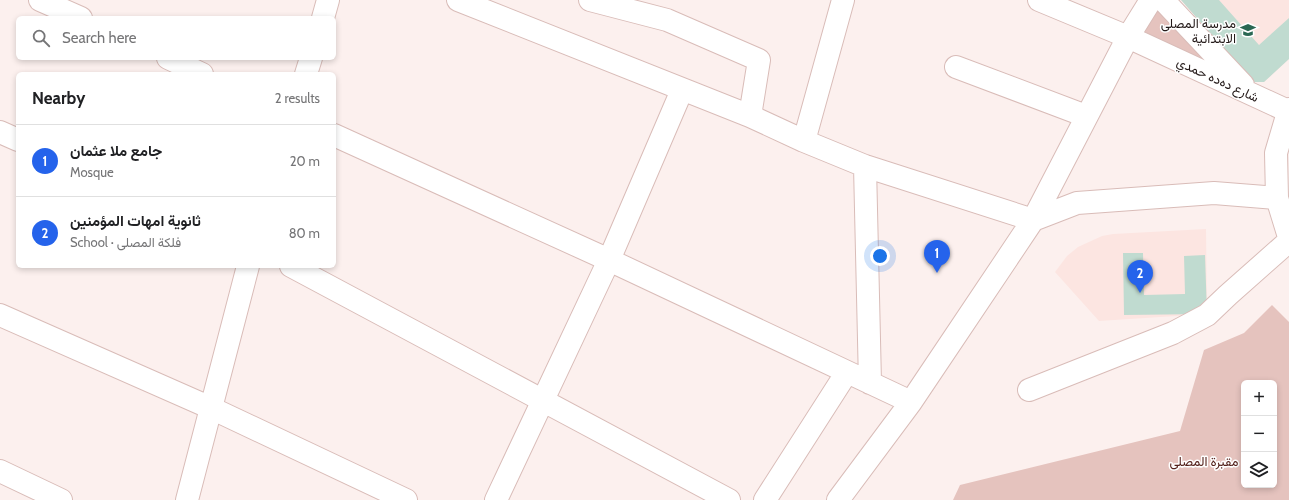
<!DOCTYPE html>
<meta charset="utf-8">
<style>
:root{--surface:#fff;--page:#f2f2f2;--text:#202124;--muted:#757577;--line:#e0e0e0;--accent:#2563eb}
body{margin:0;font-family:Cabin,Vazirmatn,sans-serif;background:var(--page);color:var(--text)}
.controls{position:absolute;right:12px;bottom:12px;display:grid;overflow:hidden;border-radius:6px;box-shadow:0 2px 6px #0003}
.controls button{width:36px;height:36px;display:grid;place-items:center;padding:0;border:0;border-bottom:1px solid var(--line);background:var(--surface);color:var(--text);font:20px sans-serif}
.you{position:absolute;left:880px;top:256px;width:14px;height:14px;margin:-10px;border:3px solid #fff;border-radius:50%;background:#1a73e8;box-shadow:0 0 0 6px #1a73e833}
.badge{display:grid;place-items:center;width:26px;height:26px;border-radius:50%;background:var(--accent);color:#fff;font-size:13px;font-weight:700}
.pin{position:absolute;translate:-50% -33px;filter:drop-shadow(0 1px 2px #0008)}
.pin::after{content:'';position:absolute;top:21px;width:14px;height:12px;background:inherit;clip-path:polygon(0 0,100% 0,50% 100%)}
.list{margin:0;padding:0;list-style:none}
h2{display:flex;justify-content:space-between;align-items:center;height:52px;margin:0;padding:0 16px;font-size:17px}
h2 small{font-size:13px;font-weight:400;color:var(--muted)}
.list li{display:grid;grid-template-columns:26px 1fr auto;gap:12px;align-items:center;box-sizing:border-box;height:72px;padding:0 16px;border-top:1px solid var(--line)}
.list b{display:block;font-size:15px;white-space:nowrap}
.list p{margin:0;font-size:13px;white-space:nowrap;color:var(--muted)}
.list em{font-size:13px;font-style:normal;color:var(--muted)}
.icon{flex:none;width:22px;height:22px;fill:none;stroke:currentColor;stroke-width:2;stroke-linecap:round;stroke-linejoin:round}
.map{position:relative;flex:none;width:1289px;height:500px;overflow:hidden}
.search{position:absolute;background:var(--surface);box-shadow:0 2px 6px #0003;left:16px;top:16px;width:320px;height:44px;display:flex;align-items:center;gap:10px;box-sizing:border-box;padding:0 14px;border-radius:6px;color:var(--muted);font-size:15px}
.panel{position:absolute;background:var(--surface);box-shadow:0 2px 6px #0003;left:16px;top:72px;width:320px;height:196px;border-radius:6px}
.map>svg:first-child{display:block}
.built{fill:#fce5e1}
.green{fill:#e5c3be;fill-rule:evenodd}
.building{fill:#c0dbd0}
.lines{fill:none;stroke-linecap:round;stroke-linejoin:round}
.minor-casing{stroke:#d9bcb8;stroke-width:24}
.minor{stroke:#fff;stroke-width:22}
.labels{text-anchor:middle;stroke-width:3;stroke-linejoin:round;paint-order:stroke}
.poi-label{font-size:13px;fill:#231918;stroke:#fff;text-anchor:end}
.street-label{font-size:13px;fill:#231918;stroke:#fff}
.park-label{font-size:13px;fill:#54211b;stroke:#fff}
</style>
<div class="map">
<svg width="1289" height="500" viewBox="0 0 1289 500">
<rect width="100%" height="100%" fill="#fcf0ee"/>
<path class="built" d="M1181 0H1289V59L1264 82H1253Z
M1206 229 1207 314 1099 321 1055 272 1067 256 1078 247 1102 236 1113 234Z"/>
<path class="green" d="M1158 2 1204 58 1201 59 1140 32Z
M1272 305 1289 322V500H953L960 485 1180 431 1204 350 1244 333ZM1244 383H1274V485H1244Z"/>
<path class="building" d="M1181 0H1219L1259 45 1289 18V59L1264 82H1253Z
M1123 253H1143L1144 295 1185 294 1184 256 1205 255 1207 314 1124 315Z"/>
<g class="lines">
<g class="minor-casing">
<path id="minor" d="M40 0 81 18
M458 0 750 116 804 141 865 166 1033 220 1077 203 1214 193 1277 198
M590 0 667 20 759 60 750 116
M1039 0 1128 37 1288 111
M1163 0 1243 85
M323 18 328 0
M168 58 202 74
M956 67 1086 116
M306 74 311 58
M1289 109 1276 153 1277 198 1289 237
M0 132 18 140
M334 135 609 260 911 402
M804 141 843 0
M865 166 870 383
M291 266 729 500
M0 315 211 408 406 500
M1029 390 1173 333 1207 315 1228 295 1289 241
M0 471 61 500
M187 500 248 266
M496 500 609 260 682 90
M765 500 847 372
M838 500 911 402 1033 220 1128 37 1151 0"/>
</g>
<use href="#minor" class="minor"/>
</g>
<defs>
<g id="school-bare" transform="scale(1.2)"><path d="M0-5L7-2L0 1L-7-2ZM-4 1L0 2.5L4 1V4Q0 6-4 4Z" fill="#2a6753" stroke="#fff" stroke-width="2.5" paint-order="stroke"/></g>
</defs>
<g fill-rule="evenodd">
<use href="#school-bare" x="1248" y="30"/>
</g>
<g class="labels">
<g class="poi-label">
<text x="1236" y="28">مدرسة المصلى<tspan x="1236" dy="15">الابتدائية</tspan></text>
</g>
<g class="street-label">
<text transform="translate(1218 79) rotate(25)" y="5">شارع دەدە حمدي</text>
</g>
<g class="park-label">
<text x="1204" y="466">مقبرة المصلى</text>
</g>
</g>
</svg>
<div class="controls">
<button>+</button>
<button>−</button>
<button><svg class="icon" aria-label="layers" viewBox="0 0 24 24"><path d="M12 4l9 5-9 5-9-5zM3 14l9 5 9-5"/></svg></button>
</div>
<div class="you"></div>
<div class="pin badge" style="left:937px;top:273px">1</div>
<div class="pin badge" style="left:1140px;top:293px">2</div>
<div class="search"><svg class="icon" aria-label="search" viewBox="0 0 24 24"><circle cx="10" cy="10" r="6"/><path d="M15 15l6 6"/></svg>Search here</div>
<section class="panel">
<h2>Nearby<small>2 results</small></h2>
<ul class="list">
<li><span class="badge">1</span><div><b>جامع ملا عثمان</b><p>Mosque</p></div><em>20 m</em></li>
<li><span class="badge">2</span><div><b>ثانوية امهات المؤمنين</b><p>School · فلكة المصلى</p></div><em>80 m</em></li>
</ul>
</section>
</div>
